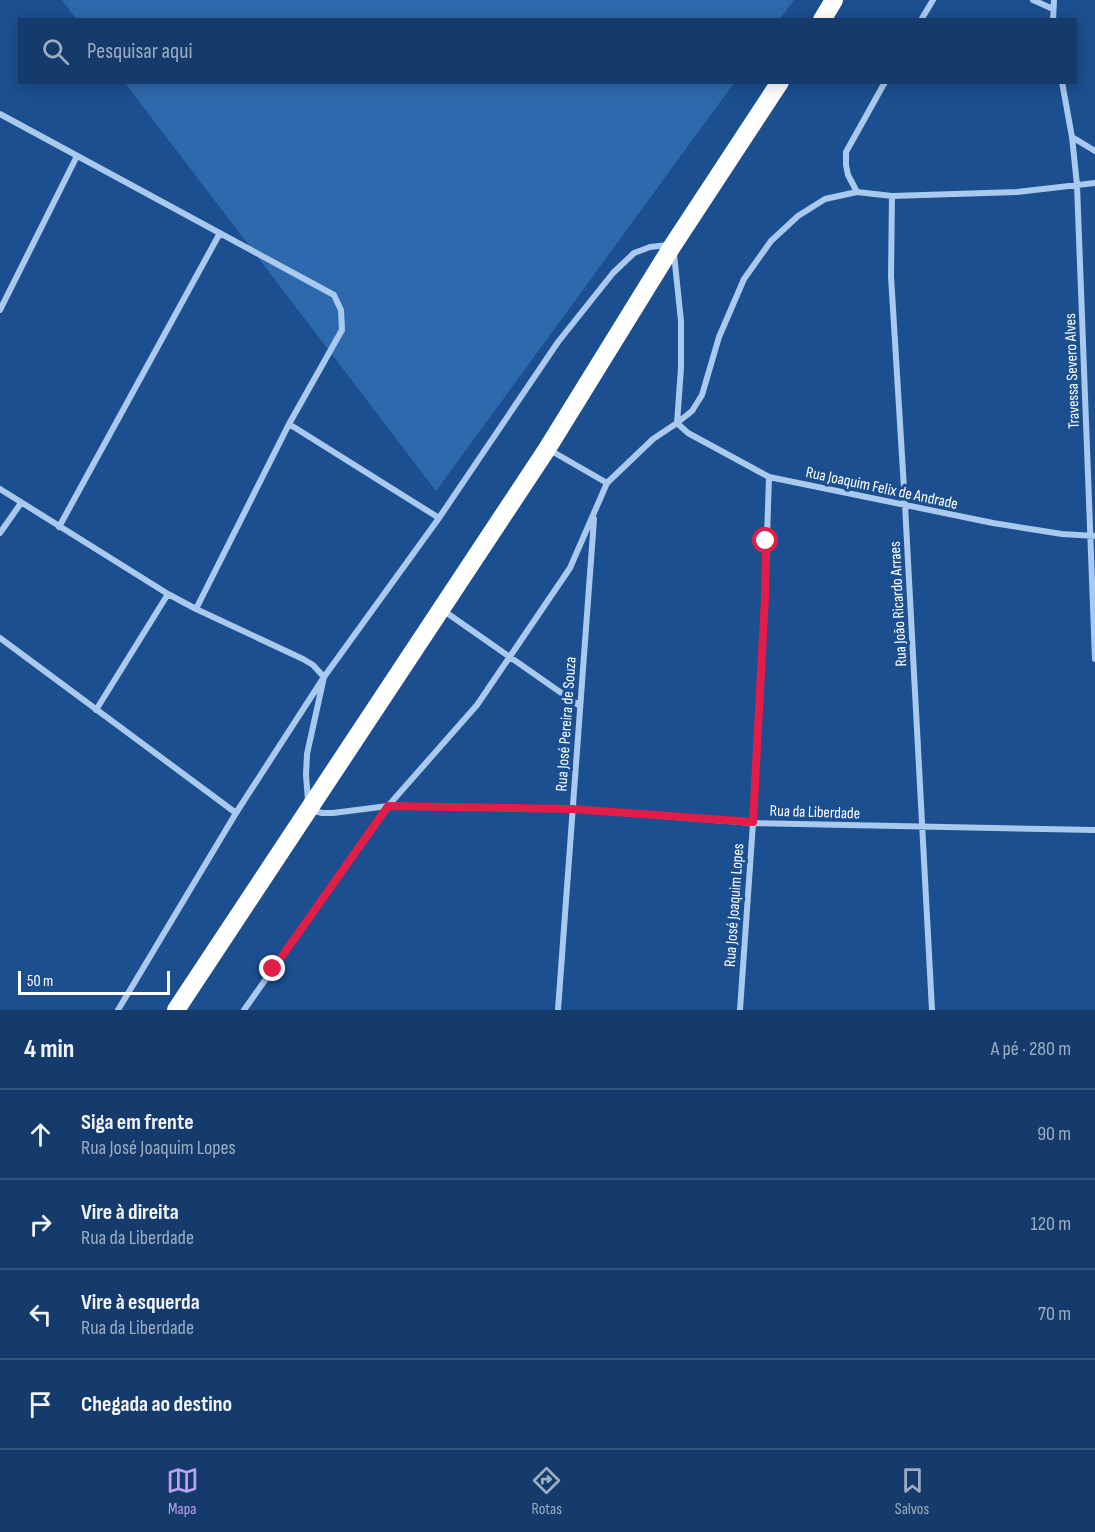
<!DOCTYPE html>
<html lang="pt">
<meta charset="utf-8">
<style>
:root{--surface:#143b6b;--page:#214673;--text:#f1f3f6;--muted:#9dadc1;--line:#33557e;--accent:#bca0f2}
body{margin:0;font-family:"Sofia Sans Condensed",sans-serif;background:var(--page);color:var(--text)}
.scale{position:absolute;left:18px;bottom:15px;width:152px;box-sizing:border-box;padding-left:6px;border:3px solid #fff;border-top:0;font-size:16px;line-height:21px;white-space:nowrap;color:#fff;-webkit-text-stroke:4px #1b4f8f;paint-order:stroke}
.stop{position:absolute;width:18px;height:18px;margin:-14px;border:4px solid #e11d48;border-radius:50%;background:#fff}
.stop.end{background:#e11d48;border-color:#fff;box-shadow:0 2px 6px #0008}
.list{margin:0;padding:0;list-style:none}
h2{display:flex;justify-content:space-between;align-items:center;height:78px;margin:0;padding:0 24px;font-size:26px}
h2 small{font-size:20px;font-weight:400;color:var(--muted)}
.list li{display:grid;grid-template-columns:39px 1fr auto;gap:18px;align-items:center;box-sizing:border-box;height:90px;padding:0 24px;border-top:2px solid var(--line)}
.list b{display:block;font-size:22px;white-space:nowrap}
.list p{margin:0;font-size:20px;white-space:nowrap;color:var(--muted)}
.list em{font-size:20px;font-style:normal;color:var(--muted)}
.icon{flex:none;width:33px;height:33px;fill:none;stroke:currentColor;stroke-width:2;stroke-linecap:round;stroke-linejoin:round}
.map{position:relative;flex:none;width:1095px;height:1010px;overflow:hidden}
.search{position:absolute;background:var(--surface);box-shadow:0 3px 15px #0003;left:18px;right:18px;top:18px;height:66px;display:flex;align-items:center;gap:15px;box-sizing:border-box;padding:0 21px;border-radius:0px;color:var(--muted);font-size:22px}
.sheet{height:438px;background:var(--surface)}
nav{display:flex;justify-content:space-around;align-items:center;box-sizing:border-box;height:84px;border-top:2px solid var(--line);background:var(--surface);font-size:16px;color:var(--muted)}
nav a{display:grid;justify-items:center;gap:3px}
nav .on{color:var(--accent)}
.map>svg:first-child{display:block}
.green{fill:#2e69ad}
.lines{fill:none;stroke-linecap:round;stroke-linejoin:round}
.street{stroke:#a9c9ee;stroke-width:6}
.highway{stroke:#fff;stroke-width:18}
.route{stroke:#e11d48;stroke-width:8}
.labels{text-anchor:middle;stroke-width:6;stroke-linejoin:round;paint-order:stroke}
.street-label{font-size:16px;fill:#fff;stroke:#1b4f8f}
</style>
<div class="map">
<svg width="1095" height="1010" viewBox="0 0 1095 1010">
<rect width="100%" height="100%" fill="#1b4f8f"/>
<path class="green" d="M62 0H794L779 20H77Z
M125 83H734L436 491Z"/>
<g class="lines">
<path class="street" d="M1033 0 1053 9
M921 20 933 0
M1053 20 1054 0
M1062 82 1072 137 1077 185 1095 659
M0 114 334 295 341 310 342 330 289 424 196 609
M1072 137 1095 151
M857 192 848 175 846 165V152L885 82
M892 196 891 276 905 505 932 1010
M674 254 681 321V368L677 423 688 433 769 477 993 523 1062 534 1095 536
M0 310 77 156
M289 424 439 518
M548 449 607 483
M0 489 168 594 196 609 303 659 313 665 324 677 307 754 306 775 308 801
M59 527 220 233
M0 533 21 503
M444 611 580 706
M0 638 236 813
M96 710 168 594
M311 810 322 813H333L388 806 572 809 753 823 1095 830
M118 1010 236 813 324 677 439 518 558 342 613 273 634 253 650 247 668 245
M244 1010 388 806 477 705 570 568 607 483 653 439 677 423 692 411 702 395 719 337 744 279 771 241 798 216 825 199 857 192 892 196 1017 192 1095 183
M558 1010 594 519
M740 1010 753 823 765 597 769 477"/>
<path class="highway" d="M822 20 834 0
M176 1010 547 449 673 245 780 82"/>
</g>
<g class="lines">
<path class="route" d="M273 969 388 806 572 809 753 822 765 597 766 541"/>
</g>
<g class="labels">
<g class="street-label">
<text transform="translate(1071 371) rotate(-92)" y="6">Travessa Severo Alves</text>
<text transform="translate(882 487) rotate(12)" y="6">Rua Joaquim Felix de Andrade</text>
<text transform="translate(897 604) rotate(-93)" y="6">Rua João Ricardo Arraes</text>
<text transform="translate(565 724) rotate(-86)" y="6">Rua José Pereira de Souza</text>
<text transform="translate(815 811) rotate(2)" y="6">Rua da Liberdade</text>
<text transform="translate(733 905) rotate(-86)" y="6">Rua José Joaquim Lopes</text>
</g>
</g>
</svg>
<div class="scale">50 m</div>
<div class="stop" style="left:766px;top:541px"></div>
<div class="stop end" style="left:273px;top:969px"></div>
<div class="search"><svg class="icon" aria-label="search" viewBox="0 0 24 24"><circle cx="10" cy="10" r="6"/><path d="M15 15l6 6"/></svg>Pesquisar aqui</div>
</div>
<section class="sheet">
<h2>4 min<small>A pé · 280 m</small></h2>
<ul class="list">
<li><svg class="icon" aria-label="ahead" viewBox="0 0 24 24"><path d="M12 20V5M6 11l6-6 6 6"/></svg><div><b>Siga em frente</b><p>Rua José Joaquim Lopes</p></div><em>90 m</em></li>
<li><svg class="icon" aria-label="right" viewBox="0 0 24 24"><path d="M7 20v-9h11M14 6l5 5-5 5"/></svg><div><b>Vire à direita</b><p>Rua da Liberdade</p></div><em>120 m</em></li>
<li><svg class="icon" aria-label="left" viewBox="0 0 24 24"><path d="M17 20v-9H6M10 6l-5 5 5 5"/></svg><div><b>Vire à esquerda</b><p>Rua da Liberdade</p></div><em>70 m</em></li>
<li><svg class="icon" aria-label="arrive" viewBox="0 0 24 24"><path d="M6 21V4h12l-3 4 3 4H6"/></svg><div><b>Chegada ao destino</b></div></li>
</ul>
</section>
<nav>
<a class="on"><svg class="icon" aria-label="map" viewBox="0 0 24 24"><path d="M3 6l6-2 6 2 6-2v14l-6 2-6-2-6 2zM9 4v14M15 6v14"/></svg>Mapa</a>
<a><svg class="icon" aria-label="directions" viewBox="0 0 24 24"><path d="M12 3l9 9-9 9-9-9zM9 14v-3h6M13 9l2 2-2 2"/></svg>Rotas</a>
<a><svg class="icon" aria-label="saved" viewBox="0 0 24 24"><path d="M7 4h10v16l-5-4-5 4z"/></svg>Salvos</a>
</nav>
